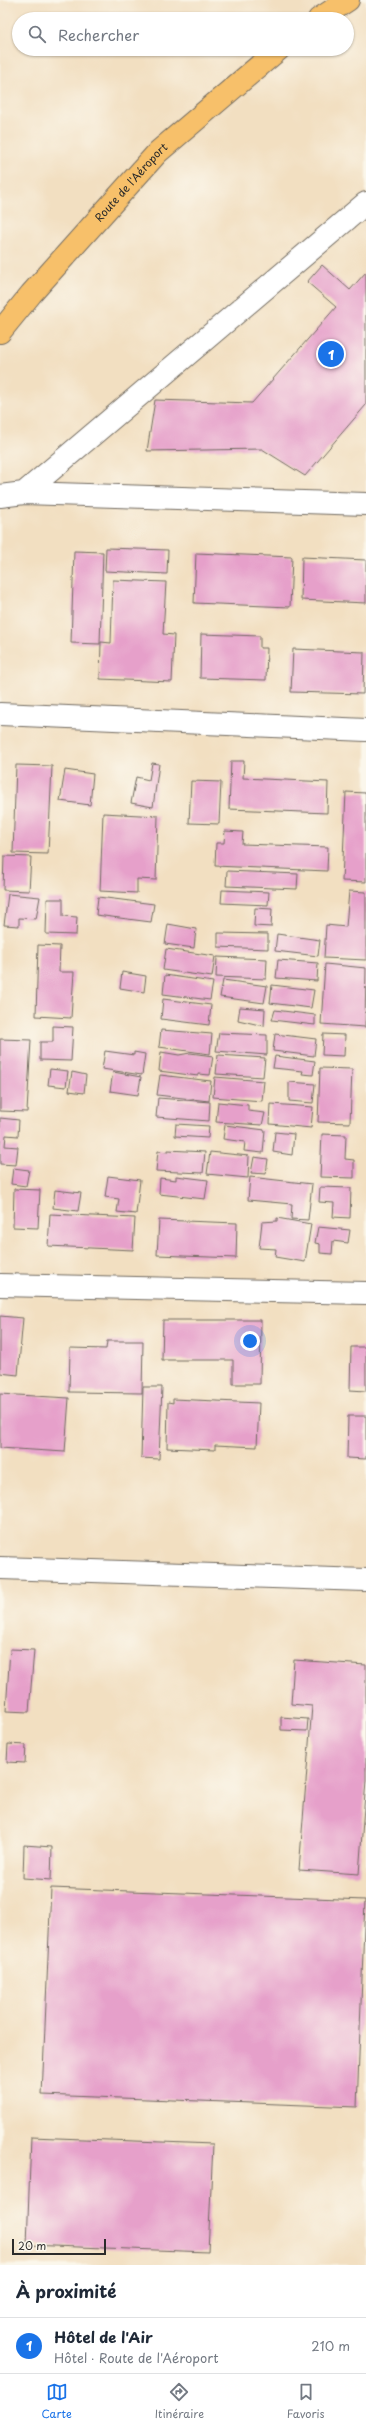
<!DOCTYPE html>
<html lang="fr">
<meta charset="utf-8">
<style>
:root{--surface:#fff;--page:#f2f2f3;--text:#1f2937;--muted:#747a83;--line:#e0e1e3;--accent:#1a73e8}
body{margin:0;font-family:"Playpen Sans",sans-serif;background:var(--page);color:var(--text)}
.scale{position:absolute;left:12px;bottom:10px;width:94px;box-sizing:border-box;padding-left:4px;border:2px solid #2b2b2b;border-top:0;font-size:11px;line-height:14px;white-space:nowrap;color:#2b2b2b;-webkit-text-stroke:3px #fbf7ec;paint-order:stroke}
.you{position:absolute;left:250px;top:1341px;width:14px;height:14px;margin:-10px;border:3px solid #fff;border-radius:50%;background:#1a73e8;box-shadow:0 0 0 6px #1a73e833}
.badge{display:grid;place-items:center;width:26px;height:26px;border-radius:50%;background:var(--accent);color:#fff;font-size:13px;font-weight:700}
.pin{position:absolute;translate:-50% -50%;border:2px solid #fff;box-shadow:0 1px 4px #0006}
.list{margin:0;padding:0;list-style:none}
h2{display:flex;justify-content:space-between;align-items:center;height:52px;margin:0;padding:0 16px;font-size:17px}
h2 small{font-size:13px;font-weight:400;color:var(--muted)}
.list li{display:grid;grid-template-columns:26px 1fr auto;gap:12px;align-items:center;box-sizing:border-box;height:56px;padding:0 16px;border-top:1px solid var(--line)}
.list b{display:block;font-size:15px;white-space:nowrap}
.list p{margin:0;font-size:13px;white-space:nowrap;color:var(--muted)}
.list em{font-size:13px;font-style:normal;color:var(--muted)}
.icon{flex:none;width:22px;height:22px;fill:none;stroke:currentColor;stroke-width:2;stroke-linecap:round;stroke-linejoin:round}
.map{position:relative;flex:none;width:366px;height:2265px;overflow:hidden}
.search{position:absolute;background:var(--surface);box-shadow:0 1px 3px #0004;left:12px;right:12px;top:12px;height:44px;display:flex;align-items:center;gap:10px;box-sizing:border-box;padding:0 14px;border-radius:22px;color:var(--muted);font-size:15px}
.sheet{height:108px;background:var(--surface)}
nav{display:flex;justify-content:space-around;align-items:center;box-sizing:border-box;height:56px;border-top:1px solid var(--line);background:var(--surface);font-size:11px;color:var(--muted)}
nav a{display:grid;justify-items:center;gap:2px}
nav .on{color:var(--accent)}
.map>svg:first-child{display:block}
.building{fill:#e6a0ca}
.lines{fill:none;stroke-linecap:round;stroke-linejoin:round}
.minor-casing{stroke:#716a60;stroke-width:24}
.major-casing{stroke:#716a60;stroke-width:24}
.minor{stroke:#fff;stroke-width:22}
.major{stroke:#f7c06b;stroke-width:22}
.labels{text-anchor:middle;stroke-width:3;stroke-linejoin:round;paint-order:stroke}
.street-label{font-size:11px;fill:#2b2b2b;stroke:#fbf7ec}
</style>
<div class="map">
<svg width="366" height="2265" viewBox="0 0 366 2265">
<rect width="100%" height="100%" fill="#fbf7ec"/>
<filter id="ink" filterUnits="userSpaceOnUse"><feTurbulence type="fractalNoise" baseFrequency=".025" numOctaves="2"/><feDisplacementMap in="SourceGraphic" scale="8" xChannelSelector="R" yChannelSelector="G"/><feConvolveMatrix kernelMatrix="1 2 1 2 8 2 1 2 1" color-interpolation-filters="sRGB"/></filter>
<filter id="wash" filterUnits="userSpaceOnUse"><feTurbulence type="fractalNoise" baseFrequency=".012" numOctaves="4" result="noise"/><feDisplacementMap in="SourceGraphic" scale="16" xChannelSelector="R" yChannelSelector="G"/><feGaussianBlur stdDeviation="0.9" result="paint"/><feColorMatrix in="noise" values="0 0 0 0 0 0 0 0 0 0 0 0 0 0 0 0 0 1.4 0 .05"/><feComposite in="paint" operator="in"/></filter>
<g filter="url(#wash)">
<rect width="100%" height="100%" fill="#f2dfc1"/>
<g id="blocks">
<path class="building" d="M322 265 350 290 366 272V405L305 476 262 449 147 451 155 400 252 403 336 307 307 282Z
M106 548 168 550 167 574 105 571Z
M74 551 103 552 100 644 71 643Z
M196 553 292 557 290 607 194 603Z
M302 557 366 560V603L301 600Z
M113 580 166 582 163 634 174 635 172 682 100 679 101 642 111 643Z
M201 634 260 636V648H267L266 680 200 678Z
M293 649 364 652 363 694 291 692Z
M231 761H244L243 778 328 782 327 813 229 809Z
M152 763 159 764 153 807 131 803 136 777 149 780Z
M16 765 52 766 48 854 13 853Z
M65 770 93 774 90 805 60 801Z
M191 781 221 782 219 824 189 823Z
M346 792 366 793V882L342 881Z
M103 813 158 816 156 880 137 879V893L100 891Z
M225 831 243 832 242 844 328 847 327 871 215 866 216 843H224Z
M4 856 31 857 29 891 3 890Z
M227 871 298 874 297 889 226 886Z
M222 890 269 892 268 905 221 903Z
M349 891 366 892V960L324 958 326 925 346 927Z
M8 894 40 897 36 919 19 918V926L4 925Z
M98 897 154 904 151 922 96 915Z
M47 899H63V916L77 917 76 935 46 934Z
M255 908 272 909 271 927 254 926Z
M168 924 196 929 194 948 165 944Z
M218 933 268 934V949L218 947Z
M277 934 320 940 318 956 275 951Z
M38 945 60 946 59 972H74L71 1018 36 1016Z
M166 949 215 956 212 977 163 970Z
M217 957 267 959 266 979 216 977Z
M278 960 318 963 317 981 276 978Z
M325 964 366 968 365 1027 321 1024Z
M122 972 146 976 144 992 120 988Z
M165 975 213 982 210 1000 163 994Z
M223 980 267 986 264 1003 220 997Z
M272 985 314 990 311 1008 270 1003Z
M163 999 211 1005 209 1025 161 1019Z
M240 1007 265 1009 264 1026 238 1020Z
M275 1010 315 1015V1025L272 1020Z
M53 1026 73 1027 71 1061 40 1060V1042H53Z
M161 1030 212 1034 210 1054 159 1047Z
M219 1033 267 1035V1055L216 1051Z
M275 1034 316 1039 314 1056 273 1051Z
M323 1034 345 1035 344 1056 322 1055Z
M0 1039 31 1040 27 1112 0 1111Z
M105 1051 134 1055V1052L145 1054 142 1075 102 1069Z
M161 1052 179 1055 190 1053 213 1056 210 1075 198 1074V1076L159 1071Z
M218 1055 265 1058 263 1077 216 1074Z
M275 1056 315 1061 313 1075 302 1074 303 1071 273 1068Z
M320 1068 352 1069 350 1123 318 1122Z
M50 1069 68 1071 66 1087 48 1085Z
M72 1072 86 1075 84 1093 69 1091Z
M113 1072 141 1077 138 1095 110 1091Z
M160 1075 211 1081 209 1101 157 1095Z
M215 1077 264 1081 262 1101 213 1097Z
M289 1082 315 1084 313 1103 289 1101Z
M158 1098 210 1102 209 1121 156 1117Z
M218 1102 248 1105V1111L265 1113 262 1125 216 1122Z
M271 1104 313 1107 311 1128 270 1124Z
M0 1118 19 1120 18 1136 6 1135 5 1146 18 1147 16 1165 0 1164Z
M176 1124 209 1126 208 1138 175 1136Z
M225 1125 265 1130 263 1153 244 1151 245 1142 223 1139Z
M275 1132 294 1134 292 1155 273 1152Z
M322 1134 346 1135 345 1159 354 1160V1178L320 1177Z
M168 1150 205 1152 203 1173 156 1171 158 1151 168 1152Z
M210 1152 249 1156 248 1178 207 1174Z
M254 1157 268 1159 266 1174 251 1173Z
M13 1168 29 1170 26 1186 11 1184Z
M108 1176 140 1180 136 1214 117 1212 119 1199 105 1197Z
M176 1176 208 1180 205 1199 159 1194 160 1178 176 1180Z
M250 1177 312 1184 308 1220 291 1219 292 1204 248 1200Z
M320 1187 351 1188 350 1218 333 1217 334 1203 319 1202Z
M14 1189 40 1190 38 1228 13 1227Z
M55 1190 81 1193 78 1211 53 1208Z
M50 1214 135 1218 133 1250 48 1246Z
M277 1218 311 1224 305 1262 275 1257 276 1249 259 1248 262 1222 277 1221Z
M159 1220 237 1223 236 1258 157 1255Z
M318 1227 350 1230 348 1243 333 1241 332 1254 320 1253V1244L315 1243Z
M0 1316 23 1318 18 1375 0 1373Z
M163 1320H261L260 1384H233V1360H162Z
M107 1341H143L142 1393 69 1392 70 1348 106 1349Z
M351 1347H366V1391L350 1390Z
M143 1387H162L159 1459 141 1458Z
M0 1394 69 1398 65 1452 0 1448Z
M173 1399 259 1403 257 1447 215 1445V1450L167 1448 168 1402 173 1403Z
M348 1416H366V1459L347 1458Z
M10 1649 34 1650 29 1712 6 1711Z
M294 1660 366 1665V1780L359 1874 299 1870 312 1706 291 1704Z
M281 1717 308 1719 307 1731 281 1730Z
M8 1744 26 1745 25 1763 7 1762Z
M24 1845 52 1847 51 1880 23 1878Z
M51 1888 365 1900 357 2107 42 2095Z
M31 2137 213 2144 208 2252 27 2245Z"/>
</g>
</g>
<g filter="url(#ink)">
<use href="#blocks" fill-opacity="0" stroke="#716a60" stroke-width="1"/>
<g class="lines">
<g class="minor-casing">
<path id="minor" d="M24 493 366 203
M0 496 24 493 366 504
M0 714 366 730
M0 1285 366 1293
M0 1568 366 1580"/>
</g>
<g class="major-casing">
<g id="major">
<path d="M319 19 348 0"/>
<path id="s1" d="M0 332 31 294 158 152 279 49"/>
</g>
</g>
<use href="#minor" class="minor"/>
<use href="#major" class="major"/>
</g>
</g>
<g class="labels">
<g class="street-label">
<text dy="4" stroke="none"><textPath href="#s1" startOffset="199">Route de l'Aéroport</textPath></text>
</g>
</g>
</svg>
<div class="scale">20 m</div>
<div class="you"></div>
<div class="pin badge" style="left:331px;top:354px">1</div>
<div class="search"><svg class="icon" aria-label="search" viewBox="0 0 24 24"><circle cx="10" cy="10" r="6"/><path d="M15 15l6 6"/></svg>Rechercher</div>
</div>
<section class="sheet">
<h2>À proximité<small></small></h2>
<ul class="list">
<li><span class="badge">1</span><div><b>Hôtel de l'Air</b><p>Hôtel · Route de l'Aéroport</p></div><em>210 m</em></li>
</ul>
</section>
<nav>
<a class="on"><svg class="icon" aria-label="map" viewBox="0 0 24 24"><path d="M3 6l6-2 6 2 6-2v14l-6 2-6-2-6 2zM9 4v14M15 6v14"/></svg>Carte</a>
<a><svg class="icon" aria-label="directions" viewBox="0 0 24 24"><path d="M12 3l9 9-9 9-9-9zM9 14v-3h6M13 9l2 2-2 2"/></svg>Itinéraire</a>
<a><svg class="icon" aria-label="saved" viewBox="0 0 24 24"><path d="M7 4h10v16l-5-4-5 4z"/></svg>Favoris</a>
</nav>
